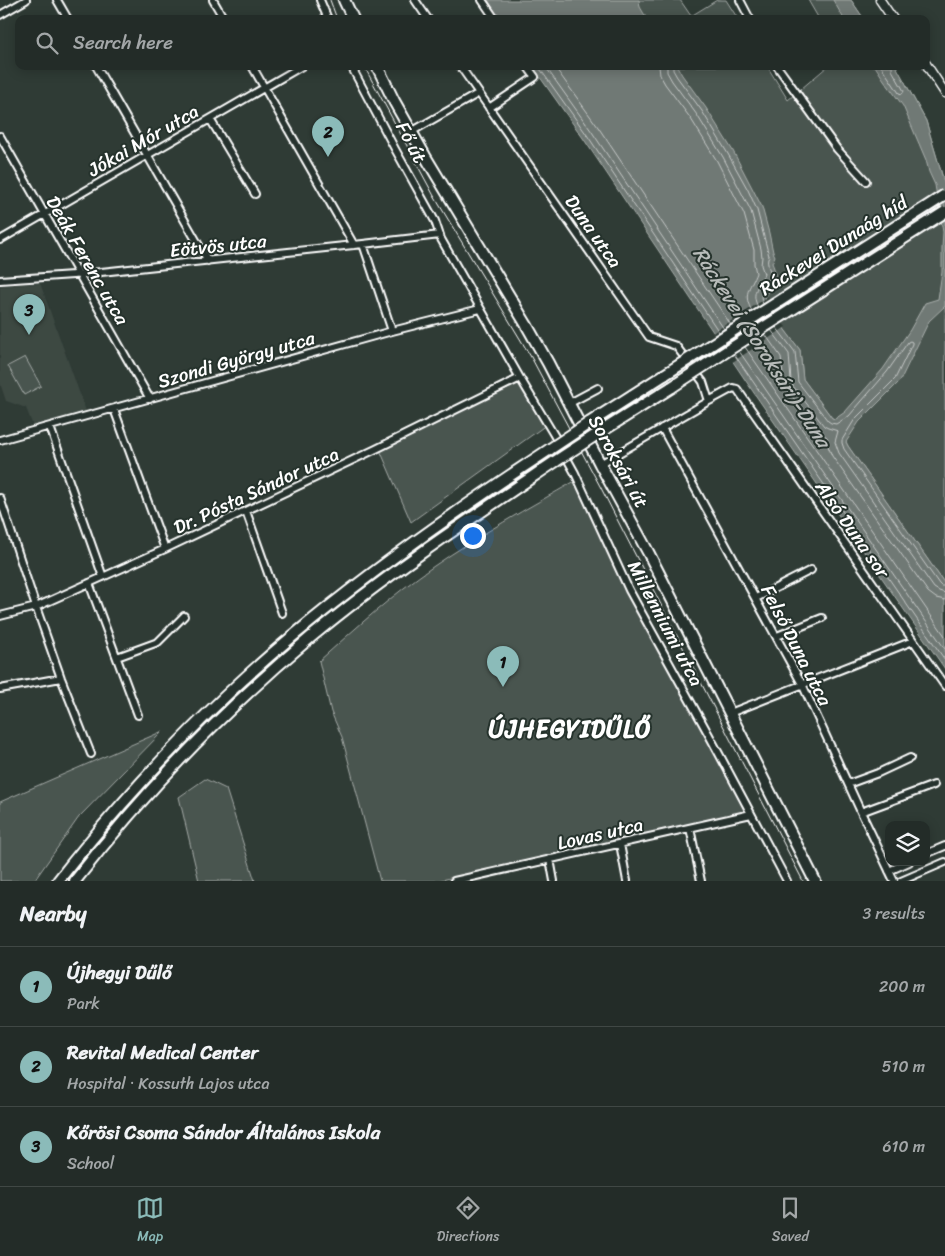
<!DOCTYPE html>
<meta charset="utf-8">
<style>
:root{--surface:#232c28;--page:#2b3430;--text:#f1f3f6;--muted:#a3a7a8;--line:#404845;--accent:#8bbbb9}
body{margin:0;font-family:Sriracha,sans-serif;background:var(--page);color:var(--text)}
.controls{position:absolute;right:15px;bottom:15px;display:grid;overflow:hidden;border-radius:10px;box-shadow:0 2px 12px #0003}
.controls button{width:45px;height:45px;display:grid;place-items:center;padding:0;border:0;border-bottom:1px solid var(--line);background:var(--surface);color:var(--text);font:25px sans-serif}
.you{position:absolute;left:472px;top:535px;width:18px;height:18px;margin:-12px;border:4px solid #fff;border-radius:50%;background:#1a73e8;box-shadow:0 0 0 8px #1a73e833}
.badge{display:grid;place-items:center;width:32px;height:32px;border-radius:50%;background:var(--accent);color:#111;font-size:16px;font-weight:700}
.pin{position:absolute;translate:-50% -41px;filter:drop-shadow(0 1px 2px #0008)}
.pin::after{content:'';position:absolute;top:26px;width:18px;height:15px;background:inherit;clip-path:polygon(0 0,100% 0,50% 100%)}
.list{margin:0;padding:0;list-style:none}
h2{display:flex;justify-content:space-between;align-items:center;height:65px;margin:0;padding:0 20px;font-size:21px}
h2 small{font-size:16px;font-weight:400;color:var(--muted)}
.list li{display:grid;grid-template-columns:32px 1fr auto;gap:15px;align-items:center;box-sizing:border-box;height:80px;padding:0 20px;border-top:1px solid var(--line)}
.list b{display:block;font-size:19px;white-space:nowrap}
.list p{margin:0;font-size:16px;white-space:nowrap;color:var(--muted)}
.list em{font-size:16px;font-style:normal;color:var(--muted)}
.icon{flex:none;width:28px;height:28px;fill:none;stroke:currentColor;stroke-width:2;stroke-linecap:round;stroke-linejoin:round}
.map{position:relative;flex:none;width:945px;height:881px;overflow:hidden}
.search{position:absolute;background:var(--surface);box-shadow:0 2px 12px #0003;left:15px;right:15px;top:15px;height:55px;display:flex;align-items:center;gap:12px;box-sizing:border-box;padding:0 18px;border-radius:10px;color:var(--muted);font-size:19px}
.sheet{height:305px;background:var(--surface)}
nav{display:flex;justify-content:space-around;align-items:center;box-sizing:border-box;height:70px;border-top:1px solid var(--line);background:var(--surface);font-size:14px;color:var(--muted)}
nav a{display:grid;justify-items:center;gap:2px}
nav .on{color:var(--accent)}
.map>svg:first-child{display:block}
.built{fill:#3c4842}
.green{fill:#4a544f;stroke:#a4aaa7}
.water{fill:#707975;stroke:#a9afac}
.pier{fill:#2f3b35}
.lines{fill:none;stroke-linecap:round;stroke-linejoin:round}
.shore{stroke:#c6c9c8;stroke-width:1}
.minor-casing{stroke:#fff;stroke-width:10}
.tertiary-casing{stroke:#fff;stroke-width:11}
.primary-casing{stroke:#fff;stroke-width:14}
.trunk-casing{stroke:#fff;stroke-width:14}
.minor{stroke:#26332d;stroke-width:6}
.tertiary{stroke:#26332d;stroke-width:8}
.primary{stroke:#26332d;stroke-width:10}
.trunk{stroke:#26332d;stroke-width:10}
.tram{stroke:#fff;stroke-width:1}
.trunk-bridge-casing{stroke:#fff;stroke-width:14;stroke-linecap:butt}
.trunk-bridge{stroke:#26332d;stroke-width:10}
.labels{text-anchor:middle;stroke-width:4;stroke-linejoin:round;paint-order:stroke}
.street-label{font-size:19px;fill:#fff;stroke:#26332d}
.water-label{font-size:20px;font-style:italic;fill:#b8bcba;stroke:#26332d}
.district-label{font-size:24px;font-weight:bold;letter-spacing:1px;fill:#fff;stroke:#26332d}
</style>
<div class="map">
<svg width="945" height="881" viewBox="0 0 945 881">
<rect width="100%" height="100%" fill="#2f3b35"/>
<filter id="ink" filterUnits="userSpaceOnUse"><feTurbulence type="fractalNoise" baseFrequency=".02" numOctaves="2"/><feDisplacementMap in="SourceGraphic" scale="10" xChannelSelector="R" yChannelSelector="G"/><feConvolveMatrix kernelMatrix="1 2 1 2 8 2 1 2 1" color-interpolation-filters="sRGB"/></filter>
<g filter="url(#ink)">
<path class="built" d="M40 283 86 411 33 426 26 408 6 401 0 383V286Z"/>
<path class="green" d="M552 0H680L691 16 717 0H726L738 19H564Z
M808 0H851L864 19H819Z
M595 66H767L788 100 828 66H896L926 121 945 185V584L848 446 835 419 832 418 803 379 800 350 776 318 765 297 769 290Z
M25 357 41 386 24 395 8 366Z
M520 383 546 425 411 522 380 450Z
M575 481 625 585 747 811 437 881H380L342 737 331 712 319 661C356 628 393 594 434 566 479 535 528 508 575 481Z
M163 731 79 817 34 881H0V802Z
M205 779 226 789 255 881H199L179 797Z"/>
<path class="water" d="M488 0H639L640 7 647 19H500Z
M833 0H851L864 19H844Z
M532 66H677L682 75 706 108 733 151 762 207 769 233 773 252 775 256 772 263C779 278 773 283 765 297L776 318 800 350 803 379 832 418 835 419 845 412 883 369 910 330 925 303 938 299 942 272V248L943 232 935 185 929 172 926 160 903 106 884 80 875 66H896L926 121 945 185V306L929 321 900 381 859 422 846 442 848 446 945 584V669L754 393 583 138Z"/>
<path class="pier" d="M768 297 778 317 786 327 731 363 711 334Z"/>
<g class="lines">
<path class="shore" d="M538 66 587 135 719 332
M545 66 592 132 724 329
M554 66 598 127 731 325
M659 66 660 75 665 84 691 119 717 161 744 214 754 250V264L756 273C750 289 742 294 752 311
M667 66V72L672 81 697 115 723 157 751 211 761 249 762 257 761 265 764 274C759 287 750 292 758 307
M673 66V70L677 77 702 111 728 154 748 190 757 210 769 256C768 258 767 262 768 264 768 269 772 271 770 277 767 288 757 291 763 304
M881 66 899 93 902 94 904 91 892 70V66
M776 327 795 352 798 382 828 421 831 423 836 424 849 416 887 372 908 342 910 341 912 342V344L895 379 855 419 842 440V443L844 449 939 584 941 586H945
M771 330 789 354 791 381 793 386 824 426 828 428 838 431 835 442 839 453 934 588 939 591 945 593
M765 334 781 357 784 382 786 388 817 430 827 437 828 446 832 456 928 592 936 598 945 600
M745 347 945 636
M739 351 945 649
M734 354 945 660"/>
<g class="minor-casing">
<path id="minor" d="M57 0 68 19
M213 0 224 19
M320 0 328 19
M415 0 428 19
M482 0 495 19
M740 0 750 19
M0 15 26 0
M96 66 208 261
M252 66 354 245
M351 66 395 149 435 221 441 239 520 378 554 435 575 473 629 590 709 735 787 881
M460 66 649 337 676 346 703 382 709 401
M777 66 837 149 866 181
M489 108 535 77 527 66
M210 119 255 194
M411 132 479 93
M0 136 150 399
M0 240 302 66
M363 244 392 331
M0 280 73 275 363 244 440 235
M568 404 598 388
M114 409 165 549
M50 427 103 577
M662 428 802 684 861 812 894 881
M0 440 392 331 480 309
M600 464 709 401 733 388 737 389 945 686
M0 498 36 607 61 678 91 754
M246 511 282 613
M89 583 138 715
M756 598 811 570
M0 616 36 607 165 549 376 449 520 378
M777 636 822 618
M117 657 158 642 184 616
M0 689 61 678
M730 713 913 641
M848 784 878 773 910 758
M861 812 934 785
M690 828 701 881
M620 844 627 881
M926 854 945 846
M550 859 554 881
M889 871 909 862
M454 881 751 814
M901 881 945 862"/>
</g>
<g class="tertiary-casing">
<path id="tertiary" d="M880 0 893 19
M926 64 945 93"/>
</g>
<g class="primary-casing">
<path id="primary" d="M344 0 353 19
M377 66 394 101 425 156 526 324 548 363 600 464 648 552 815 881"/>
</g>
<g class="trunk-casing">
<path id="trunk" d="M589 423 664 375
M602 431 672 387
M58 881C78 855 99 830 121 805 174 745 231 687 293 636 374 568 462 507 550 449
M75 881C144 792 224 710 311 637 388 573 473 517 556 461"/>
</g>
<use href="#minor" class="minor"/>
<use href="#tertiary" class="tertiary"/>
<use href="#primary" class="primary"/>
<use href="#trunk" class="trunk"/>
<path class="tram" d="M330 0 337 19
M364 66 434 196 531 357 601 488 803 881"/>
<g class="trunk-bridge-casing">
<path id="trunk-bridge" d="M664 375 945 195
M672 387 730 349 945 212
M550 449 589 423
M556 461 602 431"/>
</g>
<use href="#trunk-bridge" class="trunk-bridge"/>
</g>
</g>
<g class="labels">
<g class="street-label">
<text transform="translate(143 140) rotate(-30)" y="7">Jókai Mór utca</text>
<text transform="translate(412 142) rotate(62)" y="7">Fő út</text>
<text transform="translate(594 231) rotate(55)" y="7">Duna utca</text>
<text transform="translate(218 245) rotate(-6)" y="7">Eötvös utca</text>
<text transform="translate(833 245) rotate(-32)" y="7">Ráckevei Dunaág híd</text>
<text transform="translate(88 260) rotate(60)" y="7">Deák Ferenc utca</text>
<text transform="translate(236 359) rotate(-16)" y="7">Szondi György utca</text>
<text transform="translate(619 461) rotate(61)" y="7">Soroksári út</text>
<text transform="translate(256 490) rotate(-25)" y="7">Dr. Pósta Sándor utca</text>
<text transform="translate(853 529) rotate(55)" y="7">Alsó Duna sor</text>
<text transform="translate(666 623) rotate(62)" y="7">Millenniumi utca</text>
<text transform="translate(797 645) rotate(63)" y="7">Felső Duna utca</text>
<text transform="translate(600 833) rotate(-13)" y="7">Lovas utca</text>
</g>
<g class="water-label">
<text transform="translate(762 347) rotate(57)" y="7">Ráckevei (Soroksári)-Duna</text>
</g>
<g class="district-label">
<text x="570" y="737">ÚJHEGYIDŰLŐ</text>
</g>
</g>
</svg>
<div class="controls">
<button><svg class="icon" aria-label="layers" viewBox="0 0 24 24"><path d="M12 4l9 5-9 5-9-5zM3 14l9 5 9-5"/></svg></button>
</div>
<div class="you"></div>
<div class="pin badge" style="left:503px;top:687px">1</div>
<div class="pin badge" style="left:328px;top:157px">2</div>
<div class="pin badge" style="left:29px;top:335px">3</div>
<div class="search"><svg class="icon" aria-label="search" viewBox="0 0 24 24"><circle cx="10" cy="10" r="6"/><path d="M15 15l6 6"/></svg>Search here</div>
</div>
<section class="sheet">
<h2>Nearby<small>3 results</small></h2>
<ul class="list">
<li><span class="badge">1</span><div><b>Újhegyi Dűlő</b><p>Park</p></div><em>200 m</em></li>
<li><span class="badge">2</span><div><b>Revital Medical Center</b><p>Hospital · Kossuth Lajos utca</p></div><em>510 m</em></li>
<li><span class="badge">3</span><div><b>Kőrösi Csoma Sándor Általános Iskola</b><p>School</p></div><em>610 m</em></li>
</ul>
</section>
<nav>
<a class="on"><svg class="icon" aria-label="map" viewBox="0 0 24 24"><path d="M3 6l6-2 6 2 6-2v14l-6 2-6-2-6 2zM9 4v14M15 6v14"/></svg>Map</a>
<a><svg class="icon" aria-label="directions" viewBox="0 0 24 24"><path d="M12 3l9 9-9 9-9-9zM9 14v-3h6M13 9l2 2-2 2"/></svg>Directions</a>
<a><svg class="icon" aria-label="saved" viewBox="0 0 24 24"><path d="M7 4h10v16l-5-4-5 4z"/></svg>Saved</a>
</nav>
